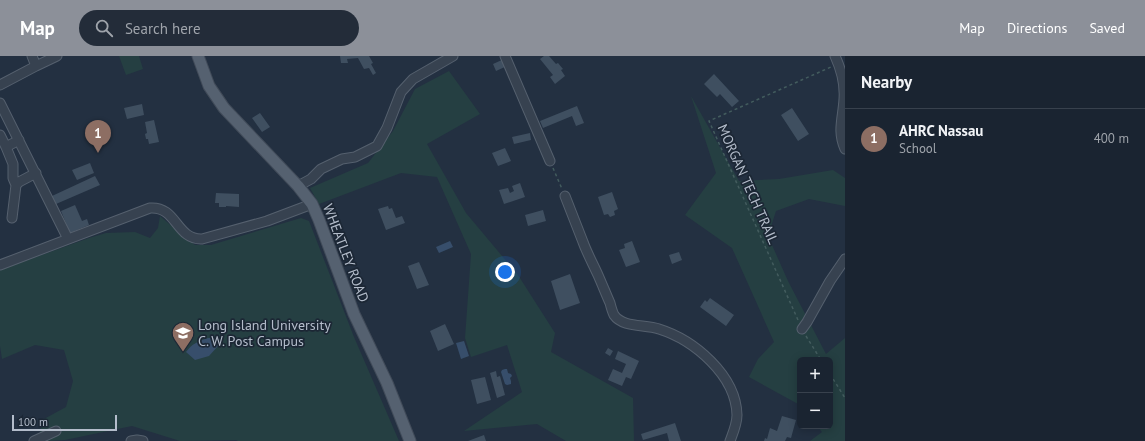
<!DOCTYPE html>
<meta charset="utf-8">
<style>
:root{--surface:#1a2431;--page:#232c39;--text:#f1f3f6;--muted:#9fa4ab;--line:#38414d;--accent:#8c9099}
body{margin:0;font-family:"PT Sans",sans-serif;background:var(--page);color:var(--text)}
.controls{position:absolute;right:12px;bottom:12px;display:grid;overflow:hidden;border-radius:6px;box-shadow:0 2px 10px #0003}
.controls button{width:36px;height:36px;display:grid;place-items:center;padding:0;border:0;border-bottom:1px solid var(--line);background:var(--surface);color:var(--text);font:20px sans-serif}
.scale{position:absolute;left:12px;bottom:10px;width:105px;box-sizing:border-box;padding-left:4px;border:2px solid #b4bdcb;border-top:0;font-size:11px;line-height:14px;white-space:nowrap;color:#b4bdcb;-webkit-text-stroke:3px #1c2735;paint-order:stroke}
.you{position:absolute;left:505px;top:216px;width:14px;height:14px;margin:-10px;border:3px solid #fff;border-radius:50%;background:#1a73e8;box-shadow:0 0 0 6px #1a73e833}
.badge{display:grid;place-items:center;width:26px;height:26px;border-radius:50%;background:var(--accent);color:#fff;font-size:13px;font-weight:700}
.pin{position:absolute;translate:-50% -33px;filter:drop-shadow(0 1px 2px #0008)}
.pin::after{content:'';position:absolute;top:21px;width:14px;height:12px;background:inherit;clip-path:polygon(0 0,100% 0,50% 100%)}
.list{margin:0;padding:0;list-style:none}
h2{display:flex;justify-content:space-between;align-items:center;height:52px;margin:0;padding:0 16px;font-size:17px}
h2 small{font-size:13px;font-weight:400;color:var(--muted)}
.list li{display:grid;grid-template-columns:26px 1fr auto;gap:12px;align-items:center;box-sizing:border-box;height:60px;padding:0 16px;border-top:1px solid var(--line)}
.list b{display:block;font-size:15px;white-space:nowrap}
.list p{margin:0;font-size:13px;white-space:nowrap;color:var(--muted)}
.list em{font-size:13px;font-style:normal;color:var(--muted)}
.icon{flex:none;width:22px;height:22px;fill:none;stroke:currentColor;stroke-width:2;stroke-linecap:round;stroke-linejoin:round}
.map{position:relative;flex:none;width:845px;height:385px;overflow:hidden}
header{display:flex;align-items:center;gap:24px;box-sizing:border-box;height:56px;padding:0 20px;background:var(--accent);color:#fff}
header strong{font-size:19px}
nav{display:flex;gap:22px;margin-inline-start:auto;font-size:14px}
.search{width:280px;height:36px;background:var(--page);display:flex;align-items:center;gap:10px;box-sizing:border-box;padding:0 14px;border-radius:22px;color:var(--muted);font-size:15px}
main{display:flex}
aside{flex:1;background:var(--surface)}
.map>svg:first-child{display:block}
.green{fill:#253f42}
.water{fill:#374e6b}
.building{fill:#3f4f60}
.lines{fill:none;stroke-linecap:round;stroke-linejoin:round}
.minor-casing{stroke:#55606e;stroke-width:11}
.major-casing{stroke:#414b59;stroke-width:13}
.path{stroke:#435c5e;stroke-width:1.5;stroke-dasharray:3 3;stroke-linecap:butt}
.minor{stroke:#374250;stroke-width:9}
.major{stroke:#556170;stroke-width:11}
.labels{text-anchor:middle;stroke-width:3.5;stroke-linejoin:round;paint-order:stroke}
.street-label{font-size:14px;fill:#b4bdcb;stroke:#1c2735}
.poi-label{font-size:14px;fill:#b4bdcb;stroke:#1c2735;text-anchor:start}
</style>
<header>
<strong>Map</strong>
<div class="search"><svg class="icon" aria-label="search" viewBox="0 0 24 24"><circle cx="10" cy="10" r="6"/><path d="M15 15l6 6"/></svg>Search here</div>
<nav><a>Map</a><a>Directions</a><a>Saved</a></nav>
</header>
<main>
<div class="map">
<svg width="845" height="385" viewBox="0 0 845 385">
<rect width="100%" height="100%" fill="#233041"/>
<path class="green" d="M119 0H139L143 13 126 19Z
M449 15 480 58 427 88 466 157 518 219 555 277 551 296 633 342 634 385H566L537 368 464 375 522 336 507 289 471 301 465 282 471 198 437 121 401 117 319 148 310 132 368 107 393 75 415 33Z
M691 40 739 125 779 123 833 114 845 122V150L809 143 776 155 768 180 788 225 826 298 845 282V385H810L822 376 817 370H830V304H800V350L798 348 749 321 758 303 774 286 732 192 685 159 716 117Z
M160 160 182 179 195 189H211L301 162 309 165 354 281 399 385H236L238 384 180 385 132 370 65 384 44 385 40 375 44 363 66 351 73 325 64 294 35 289 2 303 0 290V214L89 182 106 177 135 176 150 182 158 172Z"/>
<path class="water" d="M450 185 453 191 439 197 436 191Z
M208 282H217L218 290 209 300 195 304 186 296C192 288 198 285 208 282Z
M464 285 469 300 461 303 456 287Z
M505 313H507L508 317 511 318 512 320 510 322 511 325V328L507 329 505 328 501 316 502 314Z"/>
<path class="building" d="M340 0H369L373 7 371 8 376 17 373 19 369 12 364 13 358 2 347 3 348 7H341Z
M544 0H549L556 8 558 7 563 13 561 14 565 20 555 28 550 21 553 19 540 3Z
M504 3 507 10 496 15 493 8Z
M714 18 739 45 732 51 720 38 717 41 704 28Z
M142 48 144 59 127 63 124 52Z
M577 50 584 67 576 70 572 60 543 72 540 65Z
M792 52 809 78 798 85 781 59Z
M260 57 270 71 262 76 252 62Z
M154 64 159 86 149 88 148 83H146L145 78 147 77 145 66Z
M530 77 531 84 514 88 512 81Z
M505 92 511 105 498 110 492 97Z
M90 107 94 117 77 124 72 114Z
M95 120 100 129 56 148 52 140Z
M520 127 525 141 504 148 499 134 508 132 510 137 514 135 512 130Z
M612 136 618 153 614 155 615 159 610 161 608 158 604 159 598 141Z
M216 137 239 138V151L226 150V151H219V147H215Z
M75 149 82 165 87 163 89 169 70 177 61 155Z
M388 150 389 153 392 152 396 162 402 160 405 167 386 174 378 153Z
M543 154 546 165 528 170 525 159Z
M632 185 640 206 626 211 619 194 625 192 624 188Z
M679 196 682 204 672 208 669 199Z
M419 206 429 229 417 233 408 210Z
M570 218 580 247 560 254 551 225Z
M710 242 734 259 726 270 700 251 705 244 707 246Z
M445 268 454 288 438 295 430 275Z
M608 292 613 295 610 300 605 297Z
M618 295 639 305 631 323 626 321 622 330 608 324 613 313 622 317 626 308 615 303Z
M496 315 497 321 500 320 505 339 497 342 490 317Z
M485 321 491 344 477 348 471 324Z
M782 360 796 364 791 382 787 381 785 385H764L765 382 767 383 770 372 777 375Z
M675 367 681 385H669L667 377 643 384 641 378Z
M484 379 486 385H468Z"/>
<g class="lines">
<g class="minor-casing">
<path id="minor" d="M32 0 36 10 57 0
M505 0 550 105
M835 0C841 13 845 29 844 43 843 62 837 75 845 93
M0 29 36 10
M0 47 68 183
M0 79 6 91 19 84
M6 91 13 108V122L16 129
M298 130 311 123 321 113 342 103 355 101 377 90 387 72 401 36 413 23 453 0
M565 140C571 155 577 171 583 186 587 197 593 208 598 219 602 228 606 238 610 247 611 251 612 255 614 259 623 272 645 268 659 273 694 284 736 319 737 359 737 368 733 377 730 385
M12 162 16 129 19 126 36 117
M0 209 150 152C177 150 176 184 202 183L267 165 312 148
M802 273 807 266 830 225 845 203
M34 385 56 375
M131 385 137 384 143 385"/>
</g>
<g class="major-casing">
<path id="major" d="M198 0 209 30 224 52 298 130 312 148 319 164 354 258 387 327 410 385"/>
</g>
<path class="path" d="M553 112 562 133
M798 264 709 65 831 11
M806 280 821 304
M830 318 845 342"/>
<use href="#minor" class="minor"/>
<use href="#major" class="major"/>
</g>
<defs>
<g id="university-pin" transform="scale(1.15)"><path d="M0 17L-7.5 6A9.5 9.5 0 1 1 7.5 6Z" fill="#8d6e63" stroke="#1c2735"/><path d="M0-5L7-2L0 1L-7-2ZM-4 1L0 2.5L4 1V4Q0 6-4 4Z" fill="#fff"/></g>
</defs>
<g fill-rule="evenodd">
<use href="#university-pin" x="183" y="277"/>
</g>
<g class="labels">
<g class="street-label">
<text transform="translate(748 128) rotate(66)" y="5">MORGAN TECH TRAIL</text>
<text transform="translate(346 197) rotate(69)" y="5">WHEATLEY ROAD</text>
</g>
<g class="poi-label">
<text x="198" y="274">Long Island University<tspan x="198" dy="16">C. W. Post Campus</tspan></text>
</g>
</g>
</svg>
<div class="controls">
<button>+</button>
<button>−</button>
</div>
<div class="scale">100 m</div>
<div class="you"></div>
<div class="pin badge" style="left:98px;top:97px;background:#8d6e63">1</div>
</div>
<aside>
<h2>Nearby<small></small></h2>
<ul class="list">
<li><span class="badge" style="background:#8d6e63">1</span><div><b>AHRC Nassau</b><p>School</p></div><em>400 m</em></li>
</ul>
</aside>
</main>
